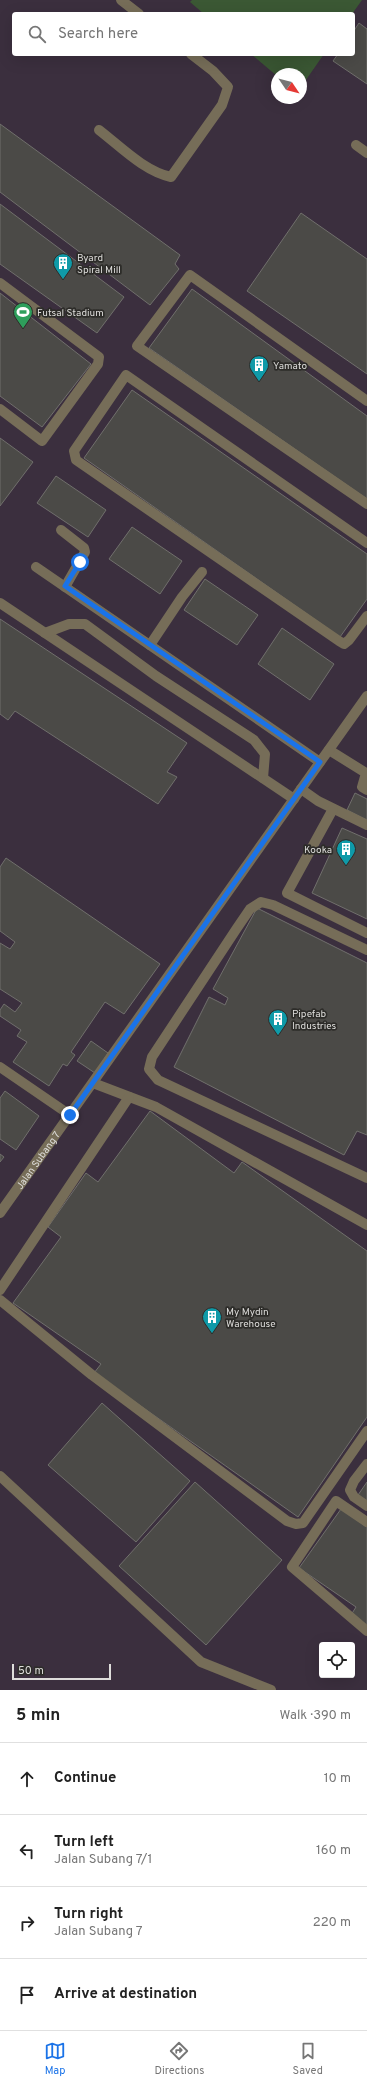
<!DOCTYPE html>
<meta charset="utf-8">
<style>
:root{--surface:#fff;--page:#f6f6f6;--text:#222;--muted:#767676;--line:#e0e0e0;--accent:#1a73e8}
body{margin:0;font-family:Overpass,sans-serif;background:var(--page);color:var(--text)}
.controls{position:absolute;right:12px;bottom:12px;display:grid;overflow:hidden;border-radius:4px;box-shadow:0 4px 16px #0002}
.controls button{width:36px;height:36px;display:grid;place-items:center;padding:0;border:0;border-bottom:1px solid var(--line);background:var(--surface);color:var(--text);font:20px sans-serif}
.compass{position:absolute;left:271px;top:68px;width:36px;height:36px;border-radius:50%;background:var(--surface);box-shadow:0 4px 16px #0002;rotate:125deg}
.scale{position:absolute;left:12px;bottom:10px;width:99px;box-sizing:border-box;padding-left:4px;border:2px solid #dedddb;border-top:0;font-size:11px;line-height:14px;white-space:nowrap;color:#dedddb;-webkit-text-stroke:3px #2d2c29;paint-order:stroke}
.stop{position:absolute;width:12px;height:12px;margin:-9px;border:3px solid #1a73e8;border-radius:50%;background:#fff}
.stop.end{background:#1a73e8;border-color:#fff;box-shadow:0 1px 4px #0008}
.list{margin:0;padding:0;list-style:none}
h2{display:flex;justify-content:space-between;align-items:center;height:52px;margin:0;padding:0 16px;font-size:17px}
h2 small{font-size:13px;font-weight:400;color:var(--muted)}
.list li{display:grid;grid-template-columns:26px 1fr auto;gap:12px;align-items:center;box-sizing:border-box;height:72px;padding:0 16px;border-top:1px solid var(--line)}
.list b{display:block;font-size:15px;white-space:nowrap}
.list p{margin:0;font-size:13px;white-space:nowrap;color:var(--muted)}
.list em{font-size:13px;font-style:normal;color:var(--muted)}
.icon{flex:none;width:22px;height:22px;fill:none;stroke:currentColor;stroke-width:2;stroke-linecap:round;stroke-linejoin:round}
.map{position:relative;flex:none;width:367px;height:1690px;overflow:hidden}
.search{position:absolute;background:var(--surface);box-shadow:0 4px 16px #0002;left:12px;right:12px;top:12px;height:44px;display:flex;align-items:center;gap:10px;box-sizing:border-box;padding:0 14px;border-radius:4px;color:var(--muted);font-size:15px}
.sheet{height:340px;background:var(--surface)}
nav{display:flex;justify-content:space-around;align-items:center;box-sizing:border-box;height:56px;border-top:1px solid var(--line);background:var(--surface);font-size:11px;color:var(--muted)}
nav a{display:grid;justify-items:center;gap:2px}
nav .on{color:var(--accent)}
.map>svg:first-child{display:block}
.industrial{fill:#3b2f3e;fill-rule:evenodd}
.green{fill:#3b5834}
.building{fill:#4b4a47;stroke:#706f6c}
.lines{fill:none;stroke-linecap:round;stroke-linejoin:round}
.minor{stroke:#766d58;stroke-width:10}
.route{stroke:#1a73e8;stroke-width:5}
.labels{text-anchor:middle;stroke-width:3.5;stroke-linejoin:round;paint-order:stroke}
.poi-label{font-size:10px;fill:#dedddb;stroke:#2d2c29;text-anchor:start}
.street-label{font-size:10px;fill:#dedddb;stroke:#2d2c29}
</style>
<div class="map">
<svg width="367" height="1690" viewBox="0 0 367 1690">
<rect width="100%" height="100%" fill="#2d2c29"/>
<path class="industrial" d="M0 0H367V1690H0ZM14 14H353V54H14ZM277 74H301V98H277ZM322 1645H352V1675H322Z"/>
<path class="green" d="M192 0H362L352 14H204L190 2Z
M251 54H324L301 87V74H277V76Z"/>
<path class="building" d="M359 23 367 29V84L333 61 338 54H353V32Z
M0 124 180 255 175 264 179 269 150 305 0 192Z
M0 204 124 297 97 333 0 264Z
M301 213 367 259V374L247 291Z
M192 289 367 416V499L149 348Z
M0 293 91 364 42 427 0 396Z
M132 390 367 554V599L340 637 84 458Z
M0 438 33 462 0 506Z
M56 476 106 510 88 537 37 503Z
M132 527 182 561 160 594 109 559Z
M205 579 258 615 237 645 184 610Z
M0 619 187 743 167 772 177 777 158 804 15 711 8 720 0 714Z
M282 628 334 664 310 700 258 664Z
M355 793 367 799V820L347 810Z
M342 828 367 839V919L312 893Z
M6 858 160 964 124 1014 105 1002 71 1052 75 1055 67 1066 63 1064 49 1086 13 1062 27 1042 17 1036 21 1030 0 1016V1010L4 1004 15 1012 22 1003 0 989V943L10 949 15 942 0 931V867Z
M257 908 367 963V1135L357 1131 344 1155 174 1067 209 997 225 1005 228 998 213 989Z
M91 1041 108 1053 95 1073 77 1061Z
M5 1091 39 1116 16 1150 0 1139V1098Z
M150 1111 234 1173 242 1162 367 1251V1417L298 1517 94 1373 101 1364 13 1303 61 1237 48 1227 86 1173 98 1182Z
M0 1154 4 1157 0 1162Z
M102 1403 190 1481 136 1542 48 1465Z
M195 1482 282 1560 206 1645 119 1566Z
M367 1482V1502L358 1495Z
M341 1509 367 1527V1626L351 1615 356 1607 299 1568Z"/>
<g class="lines">
<g class="minor">
<path d="M121 0 139 14"/>
<path d="M99 130C121 147 144 171 171 177L222 105 228 87 213 71 191 54"/>
<path d="M356 145 367 153"/>
<path d="M0 283 99 357 98 364 42 441 0 409"/>
<path d="M367 401 190 275 137 346 367 504"/>
<path d="M61 530 84 548 85 552 65 587"/>
<path d="M367 543 126 375 74 451 76 460 339 641 344 644 349 640 367 616"/>
<path d="M36 567 320 762"/>
<path d="M0 603 294 799"/>
<path d="M45 633 69 624H85L156 676 254 740 265 754 263 778"/>
<path d="M150 645 182 597 202 572"/>
<path d="M329 750 366 773 362 787 367 790"/>
<path d="M301 789 318 801 367 825"/>
<path d="M333 809 287 893 367 933"/>
<path d="M367 950 273 905 261 902 250 909 237 928 152 1057 149 1069 158 1080 367 1178"/>
<path d="M0 1067 70 1115"/>
<path d="M93 1083 156 1107 367 1225"/>
<path id="s1" d="M0 1213 367 696"/>
<path d="M0 1290 129 1097"/>
<path d="M0 1300 92 1375 287 1521 296 1524 303 1523 367 1431"/>
<path d="M367 1464 354 1481 350 1490 354 1497 367 1506"/>
<path d="M0 1476 201 1662 271 1690"/>
<path d="M367 1522 336 1501 292 1567 367 1631"/>
</g>
</g>
<g class="lines">
<path class="route" d="M70 1115 320 762 65 586 80 562"/>
</g>
<defs>
<g id="building-pin" transform="scale(1)"><path d="M0 17L-7.5 6A9.5 9.5 0 1 1 7.5 6Z" fill="#0f9aa8" stroke="#2d2c29"/><path d="M-4-6H4V6H1V3H-1V6H-4ZM-2.5-4.3h1.7v1.8h-1.7ZM.8-4.3h1.7v1.8H.8ZM-2.5-1h1.7V.8h-1.7ZM.8-1h1.7V.8H.8Z" fill="#fff"/></g>
<g id="stadium-pin" transform="scale(1)"><path d="M0 17L-7.5 6A9.5 9.5 0 1 1 7.5 6Z" fill="#2e9e5b" stroke="#2d2c29"/><path d="M0-5a6.5 5 0 1 0 0 10a6.5 5 0 1 0 0-10ZM-3.5-1.8h7v3.6h-7Z" fill="#fff"/></g>
</defs>
<g fill-rule="evenodd">
<use href="#building-pin" x="63" y="263"/>
<use href="#stadium-pin" x="23" y="312"/>
<use href="#building-pin" x="259" y="365"/>
<use href="#building-pin" x="346" y="849"/>
<use href="#building-pin" x="278" y="1019"/>
<use href="#building-pin" x="212" y="1317"/>
</g>
<g class="labels">
<g class="poi-label">
<text x="77" y="261">Byard<tspan x="77" dy="12">Spiral Mill</tspan></text>
<text x="37" y="316">Futsal Stadium</text>
<text x="273" y="369">Yamato</text>
<text x="332" y="853" text-anchor="end">Kooka</text>
<text x="292" y="1017">Pipefab<tspan x="292" dy="12">Industries</tspan></text>
<text x="226" y="1315">My Mydin<tspan x="226" dy="12">Warehouse</tspan></text>
</g>
<g class="street-label">
<text dy="4" stroke="none"><textPath href="#s1" startOffset="65">Jalan Subang 7</textPath></text>
</g>
</g>
</svg>
<div class="controls">
<button><svg class="icon" aria-label="locate" viewBox="0 0 24 24"><circle cx="12" cy="12" r="6"/><path d="M12 2v4M12 18v4M2 12h4M18 12h4"/></svg></button>
</div>
<svg class="compass" viewBox="-18 -18 36 36"><path d="M0-13l5 13h-10z" fill="#e53935"/><path d="M0 13l5-13h-10z" fill="#767676"/></svg>
<div class="scale">50 m</div>
<div class="stop" style="left:80px;top:562px"></div>
<div class="stop end" style="left:70px;top:1115px"></div>
<div class="search"><svg class="icon" aria-label="search" viewBox="0 0 24 24"><circle cx="10" cy="10" r="6"/><path d="M15 15l6 6"/></svg>Search here</div>
</div>
<section class="sheet">
<h2>5 min<small>Walk · 390 m</small></h2>
<ul class="list">
<li><svg class="icon" aria-label="ahead" viewBox="0 0 24 24"><path d="M12 20V5M6 11l6-6 6 6"/></svg><div><b>Continue</b></div><em>10 m</em></li>
<li><svg class="icon" aria-label="left" viewBox="0 0 24 24"><path d="M17 20v-9H6M10 6l-5 5 5 5"/></svg><div><b>Turn left</b><p>Jalan Subang 7/1</p></div><em>160 m</em></li>
<li><svg class="icon" aria-label="right" viewBox="0 0 24 24"><path d="M7 20v-9h11M14 6l5 5-5 5"/></svg><div><b>Turn right</b><p>Jalan Subang 7</p></div><em>220 m</em></li>
<li><svg class="icon" aria-label="arrive" viewBox="0 0 24 24"><path d="M6 21V4h12l-3 4 3 4H6"/></svg><div><b>Arrive at destination</b></div></li>
</ul>
</section>
<nav>
<a class="on"><svg class="icon" aria-label="map" viewBox="0 0 24 24"><path d="M3 6l6-2 6 2 6-2v14l-6 2-6-2-6 2zM9 4v14M15 6v14"/></svg>Map</a>
<a><svg class="icon" aria-label="directions" viewBox="0 0 24 24"><path d="M12 3l9 9-9 9-9-9zM9 14v-3h6M13 9l2 2-2 2"/></svg>Directions</a>
<a><svg class="icon" aria-label="saved" viewBox="0 0 24 24"><path d="M7 4h10v16l-5-4-5 4z"/></svg>Saved</a>
</nav>
